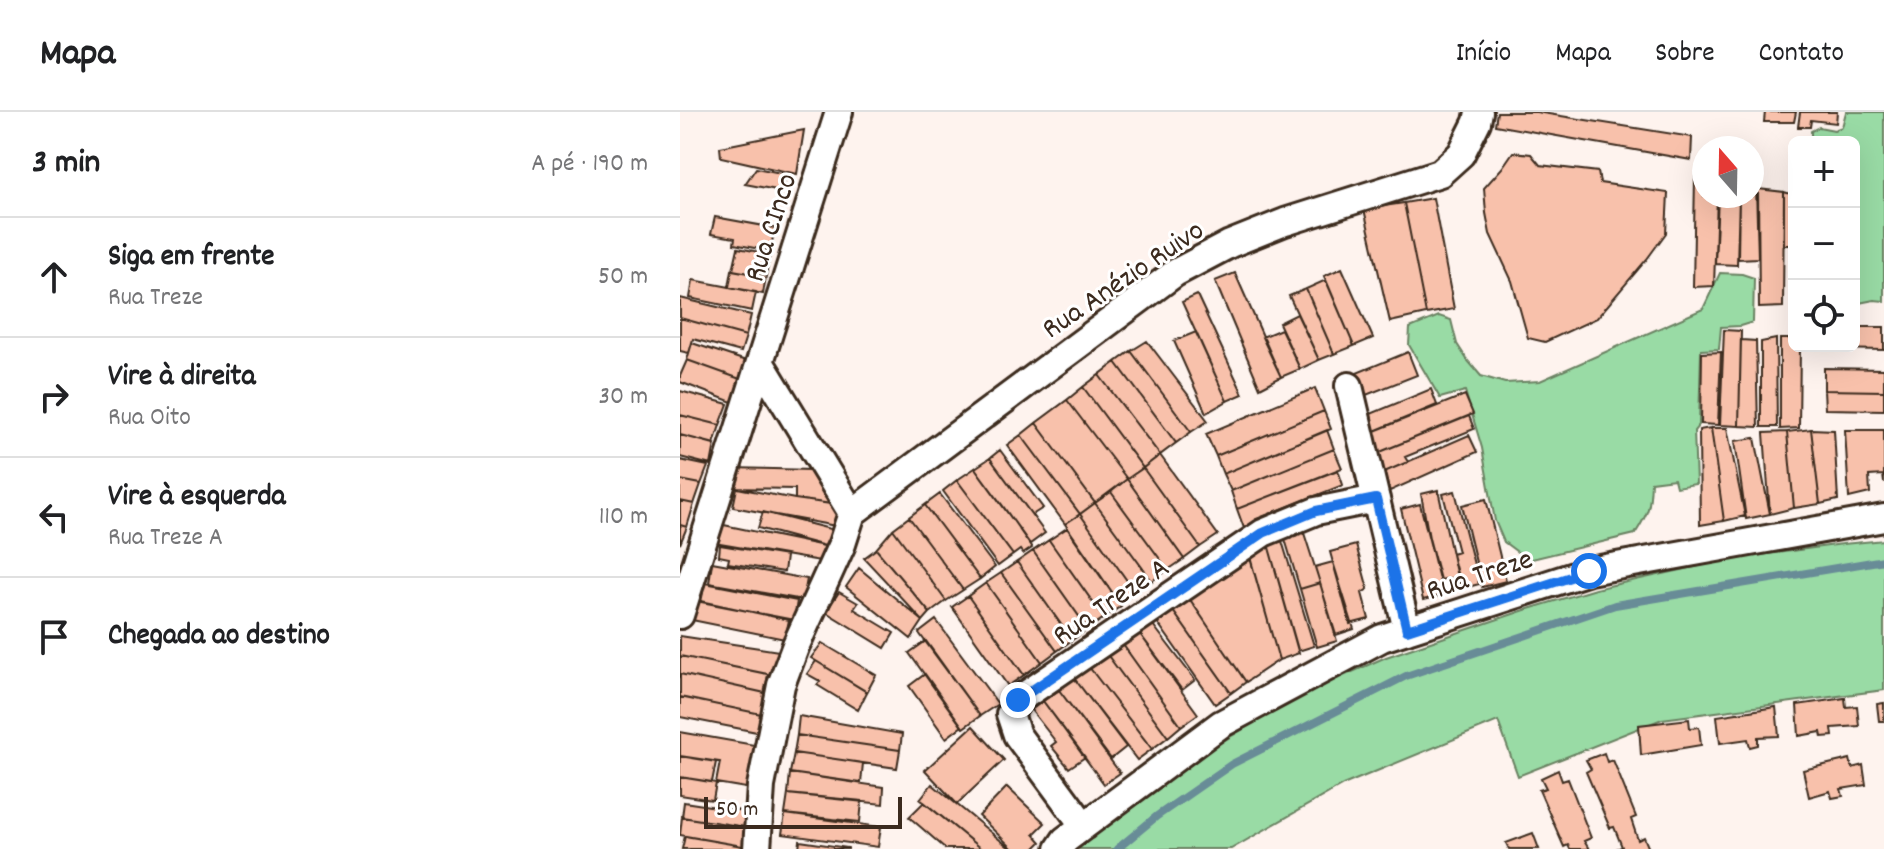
<!DOCTYPE html>
<html lang="pt">
<meta charset="utf-8">
<style>
:root{--surface:#fff;--page:#f2f2f2;--text:#202124;--muted:#757577;--line:#e0e0e0}
body{margin:0;font-family:Dekko,sans-serif;background:var(--page);color:var(--text)}
.controls{position:absolute;right:24px;top:24px;display:grid;overflow:hidden;border-radius:12px;box-shadow:0 8px 32px #0002}
.controls button{width:72px;height:72px;display:grid;place-items:center;padding:0;border:0;border-bottom:2px solid var(--line);background:var(--surface);color:var(--text);font:40px sans-serif}
.compass{position:absolute;left:1012px;top:24px;width:72px;height:72px;border-radius:50%;background:var(--surface);box-shadow:0 8px 32px #0002;rotate:340deg}
.scale{position:absolute;left:24px;bottom:20px;width:198px;box-sizing:border-box;padding-left:8px;border:4px solid #3b2a1e;border-top:0;font-size:22px;line-height:28px;white-space:nowrap;color:#3b2a1e;-webkit-text-stroke:6px #fff;paint-order:stroke}
.stop{position:absolute;width:24px;height:24px;margin:-18px;border:6px solid #1a73e8;border-radius:50%;background:#fff}
.stop.end{background:#1a73e8;border-color:#fff;box-shadow:0 2px 8px #0008}
.list{margin:0;padding:0;list-style:none}
h2{display:flex;justify-content:space-between;align-items:center;height:104px;margin:0;padding:0 32px;font-size:34px}
h2 small{font-size:26px;font-weight:400;color:var(--muted)}
.list li{display:grid;grid-template-columns:52px 1fr auto;gap:24px;align-items:center;box-sizing:border-box;height:120px;padding:0 32px;border-top:2px solid var(--line)}
.list b{display:block;font-size:30px;white-space:nowrap}
.list p{margin:0;font-size:26px;white-space:nowrap;color:var(--muted)}
.list em{font-size:26px;font-style:normal;color:var(--muted)}
.icon{flex:none;width:44px;height:44px;fill:none;stroke:currentColor;stroke-width:2;stroke-linecap:round;stroke-linejoin:round}
.map{position:relative;flex:none;width:1204px;height:737px;overflow:hidden}
header{display:flex;align-items:center;gap:48px;box-sizing:border-box;height:112px;padding:0 40px;background:var(--surface);border-bottom:2px solid var(--line)}
header strong{font-size:38px}
nav{display:flex;gap:44px;margin-inline-start:auto;font-size:28px}
main{display:flex}
aside{flex:1;background:var(--surface)}
.map>svg:first-child{display:block}
.green{fill:#99dba5;stroke:#6a8262;stroke-width:2}
.lines{fill:none;stroke-linecap:round;stroke-linejoin:round}
.stream{stroke:#688c97;stroke-width:8}
.building{fill:#f8c1ab;stroke:#3b2a1e;stroke-width:2}
.minor-casing{stroke:#3b2a1e;stroke-width:32}
.minor{stroke:#fff;stroke-width:26}
.route{stroke:#1a73e8;stroke-width:10}
.labels{text-anchor:middle;stroke-width:6;stroke-linejoin:round;paint-order:stroke}
.street-label{font-size:30px;fill:#3b2a1e;stroke:#fff}
</style>
<header>
<strong>Mapa</strong>
<nav><a>Início</a><a>Mapa</a><a>Sobre</a><a>Contato</a></nav>
</header>
<main>
<aside>
<h2>3 min<small>A pé · 190 m</small></h2>
<ul class="list">
<li><svg class="icon" aria-label="ahead" viewBox="0 0 24 24"><path d="M12 20V5M6 11l6-6 6 6"/></svg><div><b>Siga em frente</b><p>Rua Treze</p></div><em>50 m</em></li>
<li><svg class="icon" aria-label="right" viewBox="0 0 24 24"><path d="M7 20v-9h11M14 6l5 5-5 5"/></svg><div><b>Vire à direita</b><p>Rua Oito</p></div><em>30 m</em></li>
<li><svg class="icon" aria-label="left" viewBox="0 0 24 24"><path d="M17 20v-9H6M10 6l-5 5 5 5"/></svg><div><b>Vire à esquerda</b><p>Rua Treze A</p></div><em>110 m</em></li>
<li><svg class="icon" aria-label="arrive" viewBox="0 0 24 24"><path d="M6 21V4h12l-3 4 3 4H6"/></svg><div><b>Chegada ao destino</b></div></li>
</ul>
</aside>
<div class="map">
<svg width="1204" height="737" viewBox="0 0 1204 737">
<rect width="100%" height="100%" fill="#fef3ee"/>
<filter id="ink" filterUnits="userSpaceOnUse"><feTurbulence type="fractalNoise" baseFrequency=".0125" numOctaves="2"/><feDisplacementMap in="SourceGraphic" scale="16" xChannelSelector="R" yChannelSelector="G"/><feConvolveMatrix kernelMatrix="1 2 1 2 8 2 1 2 1" color-interpolation-filters="sRGB"/></filter>
<g filter="url(#ink)">
<path class="green" d="M1166 0H1204V189L1194 188 1174 192V30H1131V19L1139 15 1154 18 1162 15Z
M1040 161 1062 162 1074 166 1073 210 1060 214 1041 215 1039 237 1021 238 1019 313 1014 319 1016 372 996 375 994 367 971 370C970 395 969 400 955 422L848 448 824 430 815 409 802 336 785 279 760 286 729 233 730 216 759 204 771 208 777 232 788 249 801 264 825 271 860 269 1023 197Z
M1204 428V578L982 607 838 664 818 609 663 673 551 737H395L515 646 618 584 706 545 845 498 915 477 1051 447 1163 432Z"/>
<g class="lines">
<path class="stream" d="M437 737 477 704 552 652 726 564 935 493 1204 448"/>
</g>
<path class="building" d="M817 0H856L1012 25 1011 48 815 13Z
M1085 0H1116L1114 10H1084Z
M1120 0H1157L1156 11 1131 8 1130 15H1118Z
M124 18 117 62 41 45 40 35Z
M833 40 851 42 860 53 918 60 920 71 988 81 986 121 967 147 917 206 865 230 848 226 832 169 810 122 806 101 804 76 822 56Z
M76 56 106 62 102 79 65 72Z
M1015 65 1024 66V84H1037L1034 174 1013 175Z
M1072 75H1076L1078 146 1058 147 1059 84H1072Z
M1078 77 1104 80 1103 195 1079 196Z
M1104 80 1114 83V133H1104Z
M1038 84H1059L1057 153 1035 152Z
M753 86 774 197 746 202 724 91Z
M724 91 746 202 710 210 684 97Z
M35 105 95 116 90 139 54 132 55 126 31 122Z
M58 136 90 142 86 164 53 158Z
M662 156 693 226 674 234 644 164Z
M52 158 86 164 83 182 49 175Z
M555 161 601 265 580 276 535 169Z
M13 168 76 180 72 199 10 186Z
M646 168 674 234 654 242 626 177Z
M626 177 654 242 639 248 609 184Z
M517 183 563 282 547 289 502 190Z
M0 186 71 203 66 224 0 206Z
M617 202 639 248 620 257 599 211Z
M0 206 66 224 61 240 13 227 9 241 0 239Z
M1174 215H1204V238L1155 237V234H1174Z
M601 217 620 257 601 265 582 225Z
M1044 218 1061 219 1059 314 1040 313Z
M516 220 547 289 526 301 494 229Z
M1096 227 1097 315H1081V230Z
M1100 227H1114V234H1120L1119 316 1100 317Z
M1061 228 1076 229 1078 315 1059 314Z
M467 229 528 309 511 320 451 239Z
M12 231 69 250 63 268 7 248Z
M451 239 511 320 496 331 436 250Z
M728 240 737 263 676 287 667 265Z
M1041 240 1038 313 1021 312 1022 241Z
M7 248 63 268 52 290 0 270V264Z
M436 250 496 331 480 343 419 263Z
M1144 256 1204 257V279L1144 278Z
M419 263 480 343 463 356 403 275Z
M403 275 463 356 447 367 387 288Z
M635 276 644 299 536 344 526 322Z
M751 277 757 293 687 322 681 306Z
M1144 278 1204 279V298L1145 297Z
M0 279 48 292 40 313 0 303Z
M785 283 793 302 695 342 687 322Z
M387 288 447 367 415 391 356 311Z
M644 299 651 317 543 362 536 344Z
M0 303 40 313 34 332 0 323Z
M789 304 794 317 725 345 728 350 702 361 695 342Z
M356 311 415 391 400 402 341 323Z
M1031 316 1044 409 1020 413 1019 318Z
M1031 316H1047L1065 404 1044 409Z
M1131 317 1140 392 1114 396 1107 320Z
M1131 317 1154 318 1158 388 1140 392Z
M647 318 654 337 551 379 543 362Z
M1165 318H1204V371L1203 363 1189 364 1190 381 1169 386Z
M1107 320 1114 396 1090 402 1084 321Z
M0 323 35 332 31 353 0 345Z
M341 323 400 402 385 412 327 333Z
M789 323 797 340 710 379 702 361Z
M1075 326 1090 402 1066 407 1055 329Z
M654 337 662 356 557 397 551 379Z
M320 338 363 396 352 403 310 346Z
M480 343 538 423 520 435 463 356Z
M310 346 365 421 350 432 295 356Z
M0 348 28 354 21 372 0 368Z
M51 356 132 358 152 392 115 387V377L51 376Z
M295 356 323 394 352 436 343 442 340 438 333 443 277 368Z
M463 356 520 435 504 447 447 367Z
M658 358 663 373 576 407 578 414 565 419 557 397Z
M447 367 504 447 488 458 431 380Z
M0 368 21 372 14 392 0 389Z
M277 368 333 443 318 454 263 379Z
M57 376 115 387 158 393 156 414 53 395Z
M758 378 777 465 760 468 749 426 741 382Z
M775 379 799 472 781 477 772 442 778 440 763 382Z
M431 380 488 458 472 469 415 391Z
M260 382 315 455 300 467 245 393Z
M806 387 826 469 802 475 782 393Z
M0 389 14 392 7 415 0 413Z
M415 391 472 469 455 480 400 402Z
M740 392 763 483 743 488 721 397Z
M245 393 300 467 283 478 229 405Z
M83 400 154 418 149 435 78 416Z
M400 402 455 480 439 490 385 412Z
M229 405 283 478 266 489 213 417Z
M39 412 149 435 140 449 34 431Z
M0 413 7 415 0 432Z
M387 416 441 494 424 506 369 428Z
M213 417 266 489 250 501 196 437Z
M624 421 640 471 620 477 605 427Z
M369 428 424 506 408 517 353 439Z
M602 429 634 534 618 539 588 432Z
M588 432 619 541 599 548 568 439Z
M40 433 106 444 104 460 48 451 49 446 39 444Z
M676 433 688 477 682 481 689 507 670 512 650 440Z
M196 437 250 501 243 509 184 446Z
M353 439 408 517 392 528 337 450Z
M570 445 599 548 566 570 509 486Z
M32 450 127 467 123 488 29 471Z
M337 450 392 528 377 539 321 461Z
M653 450 674 517 656 523 635 455Z
M179 456 243 509 231 527 166 475Z
M321 461 377 539 362 550 306 471Z
M25 471 117 489 114 508 21 490Z
M306 471 362 550 344 563 288 484Z
M640 471 657 529 637 535 620 477Z
M159 480 178 491 174 497 214 521 205 536 146 500Z
M288 484 344 563 328 574 272 495Z
M509 486 566 570 551 581 491 496Z
M12 487 109 508 105 527 7 507Z
M491 496 551 581 535 592 475 507Z
M256 508 318 592 300 604 239 521Z
M470 509 515 568 502 578 457 518Z
M457 518 518 602 501 614 441 530Z
M0 524 99 539 92 563 0 544Z
M246 529 300 604 283 616 229 541Z
M441 530 501 614 488 625 426 541Z
M142 531 196 563 187 580 131 546Z
M426 541 488 625 472 637 409 555Z
M0 544 88 562 85 581 0 562Z
M136 549 187 580 178 598 137 573 140 569 127 562Z
M409 555 472 637 457 648 394 566Z
M0 562 90 582 86 603 0 585Z
M245 562 282 614 266 626 229 574Z
M394 566 446 635 431 647 379 578Z
M379 578 440 661 424 672 363 589Z
M0 585 86 603 82 621 0 605Z
M1165 586 1166 595 1177 594 1179 614 1152 616 1153 624 1142 625 1141 620 1119 624 1117 593Z
M363 589 405 645 389 656 371 634 376 630 351 598Z
M1204 591V609H1199L1197 592Z
M1096 595 1099 624 1078 625V633L1070 635 1068 627 1040 631 1037 604Z
M119 604 222 622 220 638 117 623Z
M1009 607 1010 616 1019 615 1021 633 961 643 959 613Z
M293 614 324 648 277 692 245 658Z
M0 620 80 634 72 677 36 671 40 650 0 644Z
M117 623 220 638 217 656 114 641Z
M114 641 183 651 181 671 110 661Z
M924 641 927 650 933 648 956 705 951 707 958 728 964 725 969 737H936L942 735 934 715 930 716 906 660 911 657 906 648Z
M0 644 36 650 32 670 0 665Z
M1170 647 1172 656 1183 653 1186 673 1161 677 1163 684 1152 686 1150 679 1129 685 1123 658Z
M878 658 882 669 888 667 911 726 904 729 909 737H890L888 733 884 735 859 678 866 676 861 666Z
M110 661 204 675 203 692 108 682Z
M0 665 36 671 33 688 0 683Z
M252 672 331 737H301L240 687Z
M327 675 365 711 354 722 361 730 354 737H333L299 704Z
M108 682 182 689 180 710 105 702Z
M4 690 69 700 66 715 2 705Z
M244 690 301 737H266L229 705Z
M105 702 201 715 198 735 102 722Z
M2 705 71 716 68 735 0 723Z
M853 721 859 737H829L826 731Z
M5 724 68 735V737H2Z
M120 729 168 736V737H119Z"/>
<g class="lines">
<g class="minor-casing">
<path id="minor" d="M80 250 172 401
M669 274 727 518
M172 401 495 161 550 132 605 110 760 61 781 42 797 10 799 0
M0 503 159 0
M404 714 337 623 330 602 338 588 583 421 636 399 696 387
M77 737 81 674 101 573 116 533 162 432 172 401
M379 737 385 728 541 612 702 526 909 459 1204 406"/>
</g>
<use href="#minor" class="minor"/>
</g>
</g>
<g class="lines" filter="url(#ink)">
<path class="route" d="M338 588 583 421 636 399 696 387 727 518 909 459"/>
</g>
<g class="labels">
<g class="street-label">
<text transform="translate(89 115) rotate(-72)" y="10">Rua CInco</text>
<text transform="translate(442 166) rotate(-34)" y="10">Rua Anézio Ruivo</text>
<text transform="translate(799 461) rotate(-18)" y="10">Rua Treze</text>
<text transform="translate(430 488) rotate(-34)" y="10">Rua Treze A</text>
</g>
</g>
</svg>
<div class="controls">
<button>+</button>
<button>−</button>
<button><svg class="icon" aria-label="locate" viewBox="0 0 24 24"><circle cx="12" cy="12" r="6"/><path d="M12 2v4M12 18v4M2 12h4M18 12h4"/></svg></button>
</div>
<svg class="compass" viewBox="-18 -18 36 36"><path d="M0-13l5 13h-10z" fill="#e53935"/><path d="M0 13l5-13h-10z" fill="#757577"/></svg>
<div class="scale">50 m</div>
<div class="stop" style="left:909px;top:459px"></div>
<div class="stop end" style="left:338px;top:588px"></div>
</div>
</main>
